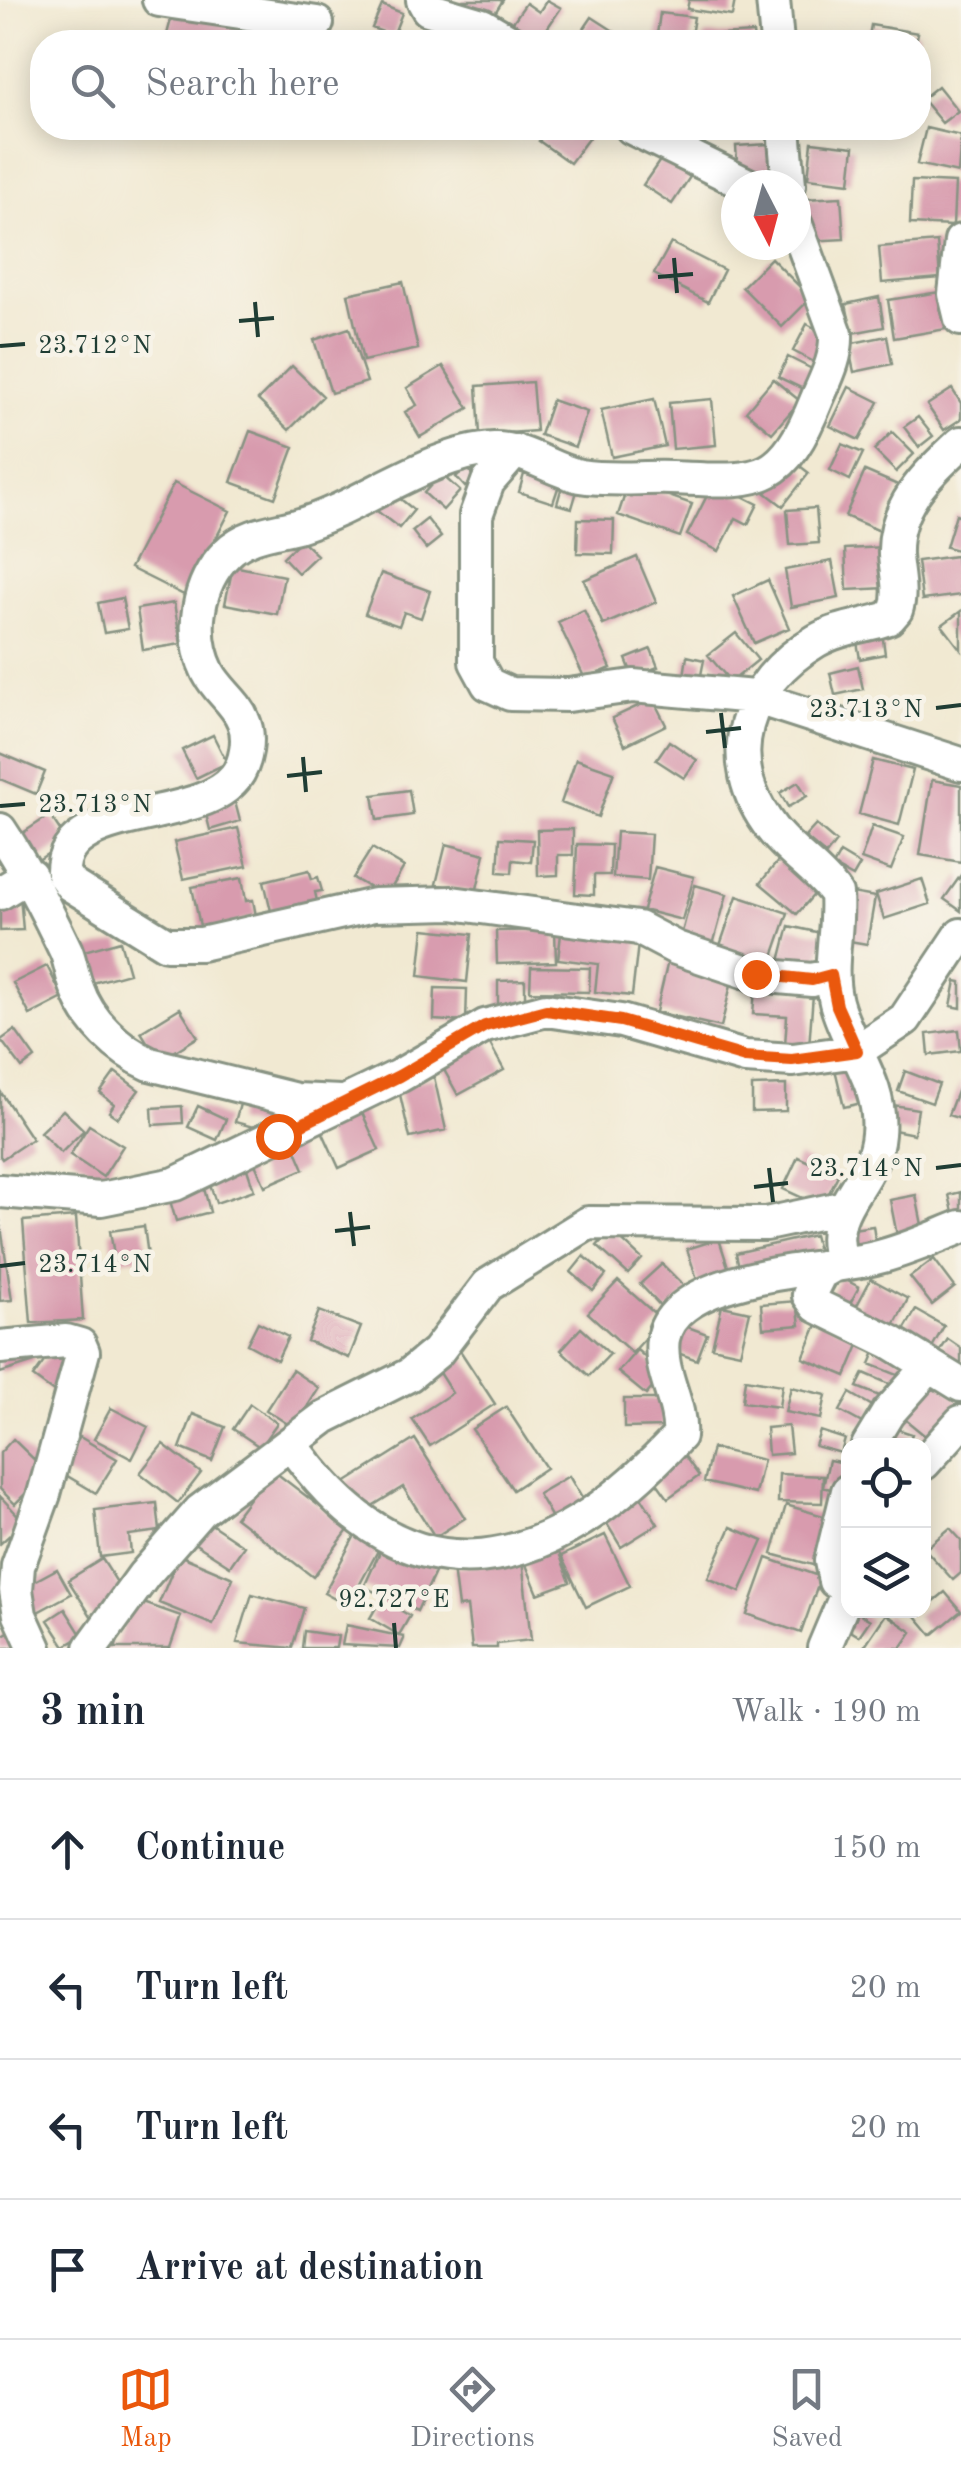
<!DOCTYPE html>
<meta charset="utf-8">
<style>
:root{--surface:#fff;--page:#f2f2f3;--text:#1f2937;--muted:#747a83;--line:#e0e1e3;--accent:#ea580c}
body{margin:0;font-family:"Old Standard TT",serif;background:var(--page);color:var(--text)}
.controls{position:absolute;right:30px;bottom:30px;display:grid;overflow:hidden;border-radius:20px;box-shadow:0 5px 25px #0003}
.controls button{width:90px;height:90px;display:grid;place-items:center;padding:0;border:0;border-bottom:2px solid var(--line);background:var(--surface);color:var(--text);font:50px sans-serif}
.compass{position:absolute;left:721px;top:170px;width:90px;height:90px;border-radius:50%;background:var(--surface);box-shadow:0 5px 25px #0003;rotate:174deg}
.stop{position:absolute;width:30px;height:30px;margin:-22px;border:8px solid #ea580c;border-radius:50%;background:#fff}
.stop.end{background:#ea580c;border-color:#fff;box-shadow:0 2px 10px #0008}
.list{margin:0;padding:0;list-style:none}
h2{display:flex;justify-content:space-between;align-items:center;height:130px;margin:0;padding:0 40px;font-size:42px}
h2 small{font-size:32px;font-weight:400;color:var(--muted)}
.list li{display:grid;grid-template-columns:65px 1fr auto;gap:30px;align-items:center;box-sizing:border-box;height:140px;padding:0 40px;border-top:2px solid var(--line)}
.list b{display:block;font-size:38px;white-space:nowrap}
.list em{font-size:32px;font-style:normal;color:var(--muted)}
.icon{flex:none;width:55px;height:55px;fill:none;stroke:currentColor;stroke-width:2;stroke-linecap:round;stroke-linejoin:round}
.map{position:relative;flex:none;width:961px;height:1648px;overflow:hidden}
.search{position:absolute;background:var(--surface);box-shadow:0 5px 25px #0003;left:30px;right:30px;top:30px;height:110px;display:flex;align-items:center;gap:25px;box-sizing:border-box;padding:0 35px;border-radius:40px;color:var(--muted);font-size:38px}
.sheet{height:690px;background:var(--surface)}
nav{display:flex;justify-content:space-around;align-items:center;box-sizing:border-box;height:140px;border-top:2px solid var(--line);background:var(--surface);font-size:28px;color:var(--muted)}
nav a{display:grid;justify-items:center;gap:5px}
nav .on{color:var(--accent)}
.map>svg:first-child{display:block}
.building{fill:#d89bae}
.lines{fill:none;stroke-linecap:round;stroke-linejoin:round}
.minor-casing{stroke:#889383;stroke-width:38}
.minor{stroke:#fff;stroke-width:32}
.route{stroke:#ea580c;stroke-width:12}
.ticks{fill:none;stroke:#1f3d34;stroke-width:4}
.ticks-label{font-size:25px;text-anchor:middle;fill:#1f3d34;stroke:#f7f3e8;stroke-width:9;stroke-linejoin:round;paint-order:stroke}
</style>
<div class="map">
<svg width="961" height="1648" viewBox="0 0 961 1648">
<rect width="100%" height="100%" fill="#f7f3e8"/>
<filter id="ink" filterUnits="userSpaceOnUse"><feTurbulence type="fractalNoise" baseFrequency=".01" numOctaves="2"/><feDisplacementMap in="SourceGraphic" scale="20" xChannelSelector="R" yChannelSelector="G"/><feConvolveMatrix kernelMatrix="1 2 1 2 8 2 1 2 1" color-interpolation-filters="sRGB"/></filter>
<filter id="wash" filterUnits="userSpaceOnUse"><feTurbulence type="fractalNoise" baseFrequency=".0048" numOctaves="4" result="noise"/><feDisplacementMap in="SourceGraphic" scale="40" xChannelSelector="R" yChannelSelector="G"/><feGaussianBlur stdDeviation="2.25" result="paint"/><feColorMatrix in="noise" values="0 0 0 0 0 0 0 0 0 0 0 0 0 0 0 0 0 1.4 0 .05"/><feComposite in="paint" operator="in"/></filter>
<g filter="url(#wash)">
<rect width="100%" height="100%" fill="#f1e9d2"/>
<g id="blocks">
<path class="building" d="M463 0H503L490 21 461 3Z
M547 0 561 8 538 42H523L506 32 526 3 539 12Z
M689 0H735L732 16 687 9Z
M382 5 402 13 393 36 372 28Z
M173 12 300 41V42H165Z
M660 13 694 17 690 42H656Z
M592 17 620 35 614 42H575Z
M871 25 918 33 916 42H868Z
M753 33 754 42H704V36Z
M938 86 958 111 942 123 922 99Z
M549 128H596L570 163 539 141Z
M707 128H763L762 134 707 130Z
M926 128 961 136 958 173 917 164Z
M812 142 854 147 850 183 808 178Z
M769 144 771 173 738 176 736 146Z
M661 159 690 177 672 204 643 185Z
M912 181 955 183 953 226 910 224Z
M841 197 844 239 808 241 805 199Z
M937 242 940 278 882 283 879 247Z
M671 243 724 270 708 302 654 274Z
M771 258 811 298 782 327 742 287Z
M403 282 418 349 363 361 348 294Z
M940 292 946 329 894 338 888 300Z
M879 297 884 327 852 333 846 304Z
M807 324 830 336 816 363 793 351Z
M349 328 367 382 331 393 314 340Z
M887 336 892 364 854 372 848 344Z
M788 357 814 370 805 390 778 377Z
M292 366 323 396 289 430 258 400Z
M443 366 469 408 420 437 405 412 417 405 407 388Z
M773 379 800 401 772 433 746 411Z
M532 382 536 431 480 435 477 386Z
M849 387 879 402 859 440 830 426Z
M952 389 961 403V419L944 430 927 405Z
M654 399 665 446 612 457 601 410Z
M712 399 716 445 673 449 669 403Z
M552 400 587 412 575 447 540 435Z
M918 417 933 436 919 447 904 427Z
M250 431 294 447 275 498 231 482Z
M892 432 914 454 896 472 874 450Z
M842 444 863 453 850 480 830 470Z
M792 460 809 473 783 506 766 493Z
M466 467 476 478 465 487 456 477Z
M865 471 900 486 880 531 845 516Z
M441 474 460 491 443 510 424 493Z
M524 474 559 485 553 503 519 492Z
M629 482 692 504 680 537 618 515Z
M714 482 758 504 748 524 736 518 719 551 687 535Z
M174 483 230 511 186 596 130 568Z
M562 486 577 491 572 508 557 504Z
M392 492 414 510 399 528 377 511Z
M816 508 819 543 790 545 787 510Z
M956 514 961 516V551L946 547Z
M427 519 441 537 426 549 412 531Z
M578 519 614 520 613 554 577 553Z
M301 540 317 555 298 573 283 557Z
M884 547 886 588 847 590 845 549Z
M956 556 961 595 922 600 917 561Z
M637 557 656 602 603 625 584 580Z
M832 561 839 598 791 607 785 570Z
M233 566 284 576 277 614 225 604Z
M381 573 430 591 421 618 404 612 399 626 365 614Z
M768 580 789 628 754 643 733 596Z
M122 598 128 629 104 633 98 603Z
M174 603 181 644 143 650 137 609Z
M584 610 611 668 585 679 558 622Z
M961 611V650L942 625Z
M882 632 885 654 860 659 856 636Z
M736 633 758 660 731 682 708 655Z
M651 649 658 667 633 676 626 659Z
M687 656 704 660 700 680 684 676Z
M858 666 863 689 835 695 830 673Z
M653 699 666 725 625 745 612 718Z
M213 735 227 763 196 778 182 750Z
M669 741 697 760 684 778 656 760Z
M0 753 45 772 36 794 0 779Z
M576 759 614 772 598 817 561 803Z
M873 760 913 770 899 825 859 814Z
M932 780 961 785V862L920 855Z
M798 782 807 796 788 807 780 793Z
M409 790 413 815 377 820 373 795Z
M234 798 240 821 210 830 204 806Z
M50 815 67 841 32 864 15 838Z
M816 825 836 842 826 855 805 837Z
M872 826 904 837 891 870 861 859Z
M238 828 247 866 183 879 174 842Z
M573 829V855H558V875L538 876 537 830Z
M616 832 651 834 648 880 613 877Z
M500 838 533 840 531 862 513 860 512 873 498 872Z
M446 844 485 854 476 893 436 884Z
M577 844 611 845 610 875H594V895L575 894Z
M372 848 404 867 386 897 353 878Z
M840 853 860 865 853 877 833 866Z
M779 860 817 891 797 914 760 883Z
M655 867 694 877 682 920 643 910Z
M309 870 312 879 318 877 322 891 315 892 318 906 299 910 298 904 271 911 264 881Z
M961 875V911L944 899Z
M242 878 246 901 253 900 256 916 202 936 192 887Z
M922 879 930 904 884 919 876 894Z
M695 885 727 894 713 945 681 936Z
M852 893 875 897 867 944 844 940Z
M20 896 23 930 0 931V897Z
M737 896 788 913 768 971 717 954Z
M562 926 639 935 632 996 595 992 598 964 558 959Z
M789 926 825 934 816 974 779 965Z
M424 929 472 934 467 982 419 976Z
M555 930 556 962 497 964 496 931Z
M120 941 129 973 82 986 73 954Z
M668 961 733 976 721 1027 656 1012Z
M47 966 63 998 30 1015 13 983Z
M531 967 590 968 589 992 530 991Z
M525 980V1009H498V981Z
M956 981 961 982V1008L951 1006Z
M435 988 467 989 466 1022 434 1020Z
M755 990 813 994 809 1047 785 1045 787 1016 753 1014Z
M180 1008 198 1037 159 1061 141 1032Z
M15 1030 35 1058 22 1068 1 1040Z
M959 1030 961 1051 929 1055 927 1034Z
M484 1033 504 1070 458 1095 438 1059Z
M856 1064 866 1102 844 1107 835 1069Z
M905 1071 939 1084 932 1103 898 1091Z
M115 1072 139 1090 118 1118 109 1112 114 1104 100 1093Z
M434 1077 446 1130 410 1138 398 1086Z
M961 1081V1119L948 1115Z
M786 1085V1111L752 1112V1086Z
M244 1090 281 1100 271 1132 235 1122Z
M0 1091 32 1139 2 1159 0 1156Z
M893 1105 918 1109 914 1134 889 1129Z
M182 1106 183 1123 153 1125 152 1108Z
M198 1106 226 1119 217 1140 188 1127Z
M359 1106 379 1150 339 1168 319 1124Z
M63 1110 84 1130 61 1153 40 1132Z
M89 1125 123 1146 103 1177 70 1155Z
M290 1136 304 1169 265 1186 250 1153Z
M798 1157 838 1175 822 1207 783 1189Z
M244 1160 254 1190 216 1203 206 1173Z
M202 1180 210 1212 176 1221 167 1190Z
M961 1192V1214L954 1216 949 1195Z
M916 1195 923 1230 897 1235 890 1200Z
M76 1217 83 1320 31 1323 23 1221Z
M0 1220 12 1300 0 1301Z
M144 1226 148 1256 115 1261 110 1231Z
M873 1226 876 1246 849 1250 846 1230Z
M611 1230 642 1259 628 1274 597 1246Z
M814 1235 820 1258 741 1277 736 1253Z
M719 1239 731 1276 699 1286 687 1249Z
M584 1256 606 1275 593 1291 571 1272Z
M934 1259 955 1287 932 1305 910 1277Z
M662 1264 689 1291 667 1313 640 1284Z
M840 1277 859 1287 848 1307 829 1297Z
M871 1279 908 1299 892 1329 855 1309Z
M618 1281 662 1320 632 1353 588 1313Z
M797 1301 800 1325 763 1328 761 1304Z
M722 1306 750 1312 740 1353 712 1347Z
M916 1310 944 1326 930 1351 901 1335Z
M319 1311 361 1327 349 1358 307 1341Z
M819 1320 862 1338 846 1376 803 1358Z
M258 1322 288 1337 277 1360 247 1344Z
M685 1326 707 1334 697 1360 675 1352Z
M581 1328 610 1354 589 1376 561 1350Z
M948 1339 961 1348V1373L936 1357Z
M30 1345 35 1362 0 1373V1354Z
M56 1345 78 1361 55 1393 33 1377Z
M877 1347 912 1361 905 1378 870 1364Z
M459 1349 495 1404 430 1446 412 1419 452 1393 434 1365Z
M637 1350 664 1374 646 1395 618 1372Z
M292 1370 319 1388 294 1428 266 1410Z
M864 1373 892 1385 887 1399 857 1387Z
M934 1377 961 1401 929 1439 901 1416Z
M745 1379 782 1385 779 1407 742 1402Z
M791 1387 826 1395 821 1419 785 1412Z
M850 1393 874 1407 864 1424 840 1411Z
M624 1399H663V1427L624 1428Z
M250 1404 277 1423 260 1447 233 1429Z
M506 1407 546 1468 513 1490 472 1429Z
M111 1408 148 1427 132 1459 94 1439Z
M193 1414 225 1427 212 1461 180 1448Z
M788 1426 791 1453 768 1455 766 1428Z
M888 1426 912 1434 908 1446 882 1441Z
M820 1431 845 1439 841 1453 815 1446Z
M80 1437 117 1459 96 1493 59 1471Z
M13 1439 47 1472 15 1504 0 1489V1453Z
M415 1439 465 1518 435 1537 403 1487 364 1511 345 1483Z
M163 1444 201 1473 178 1503 140 1473Z
M678 1447 699 1476 668 1498 647 1469Z
M712 1448 763 1460 755 1494 704 1482Z
M829 1460 844 1463 838 1491 823 1487Z
M271 1469 349 1529 313 1577 235 1517Z
M779 1474 823 1476 822 1503 778 1502Z
M569 1476 586 1505 555 1523 538 1494Z
M635 1487 658 1524 621 1547 598 1509Z
M0 1496 24 1522 0 1544Z
M157 1503 160 1531 129 1535 131 1553 100 1557 95 1510Z
M786 1505 834 1519 820 1567 772 1554Z
M208 1522 244 1546 230 1566 194 1543Z
M731 1527 763 1541 740 1592 708 1578Z
M950 1528 961 1540V1573L953 1580 925 1549Z
M358 1530 382 1543 348 1606 324 1593Z
M605 1535 630 1586 586 1607 561 1556Z
M385 1541 438 1566 417 1611 364 1587Z
M555 1542 570 1582 538 1594 522 1555Z
M179 1555 233 1578 213 1625 159 1603Z
M767 1558 821 1577 801 1633 747 1614Z
M102 1559 127 1598 93 1619 68 1580Z
M522 1560 531 1640 497 1644V1648H472L467 1606 458 1607 453 1568Z
M57 1569 71 1594 32 1615 18 1590Z
M945 1592 961 1611 932 1635 916 1616Z
M252 1594 304 1608 292 1648 237 1643Z
M132 1599 181 1616 170 1648H99L102 1641 116 1646Z
M381 1599 410 1616 399 1635 370 1618Z
M65 1609 82 1636 65 1646 48 1620Z
M855 1611 870 1620 859 1636 844 1627Z
M886 1614 912 1632 901 1648H863Z
M346 1625 404 1637V1639L400 1648 342 1645Z
M10 1631 21 1648H0V1637Z
M304 1631 338 1636 336 1648H302Z"/>
</g>
</g>
<g filter="url(#ink)">
<use href="#blocks" fill-opacity="0" stroke="#889383" stroke-width="2.5"/>
<g class="lines">
<g class="minor-casing">
<path id="minor" d="M159 0 317 23
M423 0 428 9 482 25 511 42
M773 0 777 42
M632 128 748 185
M784 128 789 185
M796 225 836 334C837 358 826 378 817 399 781 489 758 481 671 478 641 477 610 481 580 476 550 470 525 448 494 449 430 452 360 508 297 526 273 532 246 534 227 553 197 583 189 633 208 672 217 690 236 702 243 720 251 737 246 764 235 778 197 826 60 802 63 874L71 885 166 944H201L374 905 452 903 638 928 676 948 756 975 812 980 831 975
M961 241 955 294 961 319
M961 443C928 474 893 505 895 555 896 573 902 592 896 610L889 618C865 626 838 628 816 641 745 683 718 759 772 829 790 853 818 869 836 894 839 931 827 966 836 1002 848 1048 883 1083 878 1134 874 1187 823 1204 841 1261L820 1273 809 1295 817 1306 891 1342 961 1385
M515 451 488 482 476 515V662L488 684 510 694 568 695 633 686 754 697 961 764
M0 830C26 869 46 909 66 951 71 963 72 976 77 988 88 1021 119 1050 150 1064L296 1100 341 1102
M0 893 30 875
M0 1191 101 1199 175 1184 399 1076 485 1026 546 1010 621 1021 745 1057 793 1060 857 1051 905 1019 961 935
M0 1347 66 1341 80 1345 83 1352 44 1494 18 1566 16 1590 20 1615 35 1648
M292 1445C411 1615 553 1573 679 1436 682 1403 658 1373 663 1339 674 1272 825 1271 875 1258 905 1251 933 1238 961 1227
M868 1446 888 1413 930 1366
M924 1463 961 1422
M848 1591 835 1581 831 1561 848 1491
M91 1648 144 1575 200 1511 325 1417 409 1375 437 1352 488 1285 588 1223 766 1224 841 1208
M824 1648 848 1591"/>
</g>
<use href="#minor" class="minor"/>
</g>
</g>
<g class="lines" filter="url(#ink)">
<path class="route" d="M278 1136 399 1076 485 1026 546 1010 621 1021 745 1057 792 1060 857 1051 837 1006 831 975 812 980 756 974"/>
</g>
<path class="ticks" d="M674 258 677 293M658 277 693 274M255 302 258 337M239 321 274 318M0 346 25 344M936 708 961 705M721 713 725 748M706 732 741 728M303 757 306 792M287 776 322 772M0 806 25 804M769 1168 773 1202M936 1168 961 1165M754 1187 788 1183M350 1212 354 1246M335 1231 370 1227M0 1266 25 1263M394 1623 396 1648"/>
<g class="ticks-label">
<text x="95" y="353">23.712°N</text>
<text x="866" y="717">23.713°N</text>
<text x="95" y="812">23.713°N</text>
<text x="866" y="1176">23.714°N</text>
<text x="95" y="1272">23.714°N</text>
<text x="394" y="1607">92.727°E</text>
</g>
</svg>
<div class="controls">
<button><svg class="icon" aria-label="locate" viewBox="0 0 24 24"><circle cx="12" cy="12" r="6"/><path d="M12 2v4M12 18v4M2 12h4M18 12h4"/></svg></button>
<button><svg class="icon" aria-label="layers" viewBox="0 0 24 24"><path d="M12 4l9 5-9 5-9-5zM3 14l9 5 9-5"/></svg></button>
</div>
<svg class="compass" viewBox="-18 -18 36 36"><path d="M0-13l5 13h-10z" fill="#e53935"/><path d="M0 13l5-13h-10z" fill="#747a83"/></svg>
<div class="stop" style="left:278px;top:1136px"></div>
<div class="stop end" style="left:756px;top:974px"></div>
<div class="search"><svg class="icon" aria-label="search" viewBox="0 0 24 24"><circle cx="10" cy="10" r="6"/><path d="M15 15l6 6"/></svg>Search here</div>
</div>
<section class="sheet">
<h2>3 min<small>Walk · 190 m</small></h2>
<ul class="list">
<li><svg class="icon" aria-label="ahead" viewBox="0 0 24 24"><path d="M12 20V5M6 11l6-6 6 6"/></svg><div><b>Continue</b></div><em>150 m</em></li>
<li><svg class="icon" aria-label="left" viewBox="0 0 24 24"><path d="M17 20v-9H6M10 6l-5 5 5 5"/></svg><div><b>Turn left</b></div><em>20 m</em></li>
<li><svg class="icon" aria-label="left" viewBox="0 0 24 24"><path d="M17 20v-9H6M10 6l-5 5 5 5"/></svg><div><b>Turn left</b></div><em>20 m</em></li>
<li><svg class="icon" aria-label="arrive" viewBox="0 0 24 24"><path d="M6 21V4h12l-3 4 3 4H6"/></svg><div><b>Arrive at destination</b></div></li>
</ul>
</section>
<nav>
<a class="on"><svg class="icon" aria-label="map" viewBox="0 0 24 24"><path d="M3 6l6-2 6 2 6-2v14l-6 2-6-2-6 2zM9 4v14M15 6v14"/></svg>Map</a>
<a><svg class="icon" aria-label="directions" viewBox="0 0 24 24"><path d="M12 3l9 9-9 9-9-9zM9 14v-3h6M13 9l2 2-2 2"/></svg>Directions</a>
<a><svg class="icon" aria-label="saved" viewBox="0 0 24 24"><path d="M7 4h10v16l-5-4-5 4z"/></svg>Saved</a>
</nav>
